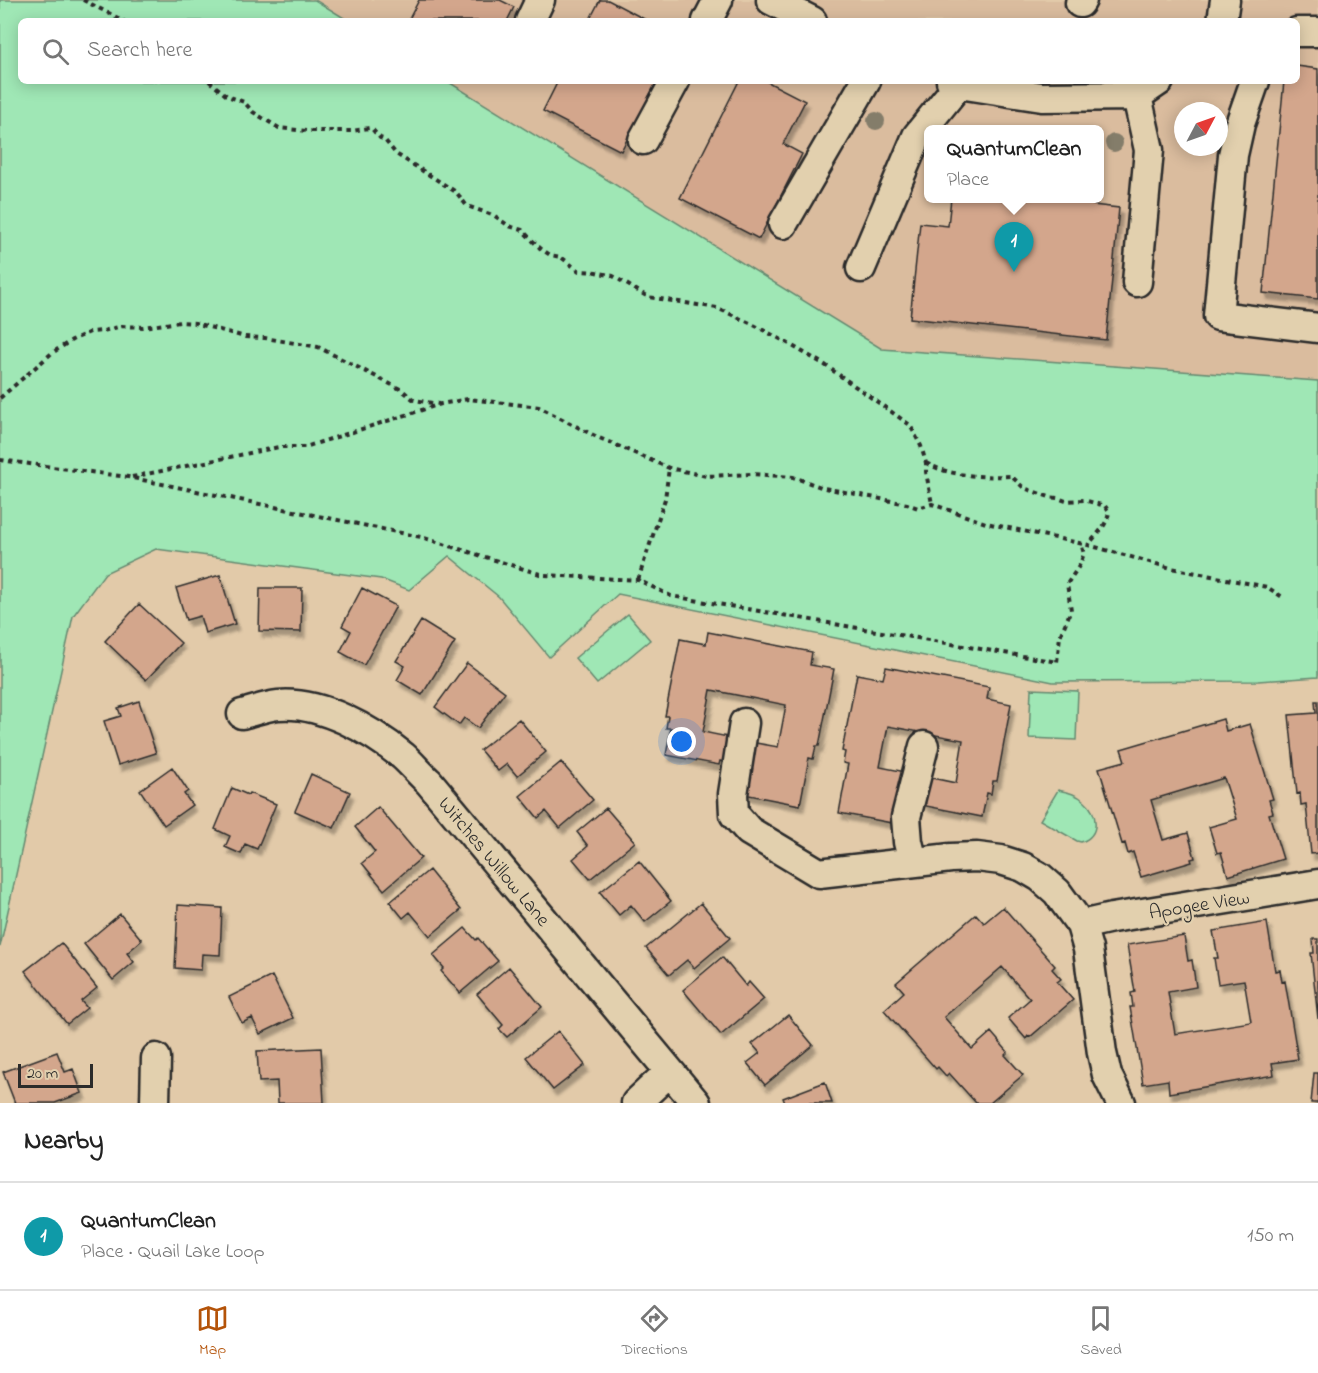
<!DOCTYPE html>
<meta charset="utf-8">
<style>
:root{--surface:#fff;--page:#f2f2f2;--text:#222;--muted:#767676;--line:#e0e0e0;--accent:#b45309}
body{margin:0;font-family:"Indie Flower",sans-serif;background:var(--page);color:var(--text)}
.compass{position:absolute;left:1174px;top:102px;width:54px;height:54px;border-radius:50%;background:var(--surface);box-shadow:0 3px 15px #0003;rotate:49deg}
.scale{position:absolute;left:18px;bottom:15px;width:75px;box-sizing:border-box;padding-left:6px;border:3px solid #2b2b2b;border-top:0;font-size:16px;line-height:21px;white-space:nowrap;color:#2b2b2b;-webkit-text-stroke:4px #e2d0ae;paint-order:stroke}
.you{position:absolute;left:682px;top:742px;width:21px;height:21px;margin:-15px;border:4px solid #fff;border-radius:50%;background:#1a73e8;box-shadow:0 0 0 9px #1a73e833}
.badge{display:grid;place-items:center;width:39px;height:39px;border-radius:50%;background:var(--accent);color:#fff;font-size:20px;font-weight:700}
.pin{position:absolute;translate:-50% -50px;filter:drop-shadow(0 2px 3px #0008)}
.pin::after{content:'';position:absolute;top:32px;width:21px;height:18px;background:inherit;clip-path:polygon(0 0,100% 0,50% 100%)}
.popup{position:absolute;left:924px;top:125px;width:180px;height:78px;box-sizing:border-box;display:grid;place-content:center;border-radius:9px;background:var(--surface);filter:drop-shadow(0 2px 4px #0005);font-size:20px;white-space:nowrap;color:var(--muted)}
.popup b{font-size:22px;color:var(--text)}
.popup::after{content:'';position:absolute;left:50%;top:100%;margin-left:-12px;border:12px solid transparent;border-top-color:var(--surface)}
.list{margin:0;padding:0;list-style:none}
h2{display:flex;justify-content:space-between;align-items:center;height:78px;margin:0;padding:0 24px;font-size:26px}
h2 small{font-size:20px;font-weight:400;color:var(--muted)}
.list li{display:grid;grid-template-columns:39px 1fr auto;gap:18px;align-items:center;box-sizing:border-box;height:108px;padding:0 24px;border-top:2px solid var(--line)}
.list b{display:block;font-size:22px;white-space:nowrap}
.list p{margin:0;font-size:20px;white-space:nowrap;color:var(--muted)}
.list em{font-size:20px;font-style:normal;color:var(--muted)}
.icon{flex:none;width:33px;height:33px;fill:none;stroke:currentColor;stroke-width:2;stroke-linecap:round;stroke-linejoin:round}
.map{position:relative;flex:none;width:1318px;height:1103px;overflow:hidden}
.search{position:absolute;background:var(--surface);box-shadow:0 3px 15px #0003;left:18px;right:18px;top:18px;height:66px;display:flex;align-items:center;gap:15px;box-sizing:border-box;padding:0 21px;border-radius:9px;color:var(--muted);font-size:22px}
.sheet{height:186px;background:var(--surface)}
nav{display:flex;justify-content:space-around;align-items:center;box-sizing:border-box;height:84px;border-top:2px solid var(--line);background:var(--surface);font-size:16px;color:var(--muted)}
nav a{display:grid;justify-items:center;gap:3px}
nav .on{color:var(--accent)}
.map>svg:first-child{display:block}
.built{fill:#dabc9e;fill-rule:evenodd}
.green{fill:#9fe7b5;stroke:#658970;stroke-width:1.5}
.building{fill:#d3a68c;stroke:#2b2b2b;stroke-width:1.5;filter:url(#shadow)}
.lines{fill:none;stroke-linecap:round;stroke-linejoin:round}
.minor-casing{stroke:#2b2b2b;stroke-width:33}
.path{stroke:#2b2b2b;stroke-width:4;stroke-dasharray:4.5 4.5;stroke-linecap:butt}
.minor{stroke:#e2d0ae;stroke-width:28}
.tree{fill:#847d6b}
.labels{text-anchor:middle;stroke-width:4.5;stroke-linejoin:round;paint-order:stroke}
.street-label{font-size:20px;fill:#2b2b2b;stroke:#e2d0ae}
</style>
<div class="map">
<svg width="1318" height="1103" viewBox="0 0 1318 1103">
<defs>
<filter id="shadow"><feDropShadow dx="3.5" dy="6" stdDeviation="1.5" flood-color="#0004"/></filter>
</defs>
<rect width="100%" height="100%" fill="#e2caa9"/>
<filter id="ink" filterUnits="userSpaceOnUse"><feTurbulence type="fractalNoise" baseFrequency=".0167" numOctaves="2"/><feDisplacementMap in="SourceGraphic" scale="12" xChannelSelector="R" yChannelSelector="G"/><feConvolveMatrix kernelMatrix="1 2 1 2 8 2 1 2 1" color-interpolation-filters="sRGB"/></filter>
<g filter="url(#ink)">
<path class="built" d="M315 0H1318V381L882 349 447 81H1297V21H349ZM1183 111H1219V147H1183ZM928 130H1100V198H928Z"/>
<path class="green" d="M0 0H315L349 21H21V81H447L882 349 1318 381V677L1258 681 1053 682 618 594 549 657 499 597 449 556 409 590 381 579 156 549 105 573 73 616 0 947Z
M628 614 650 640 597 684 575 658Z
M1031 689 1078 691 1076 740 1029 738Z
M1058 790C1067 792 1077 794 1084 801 1098 813 1101 835 1081 842L1077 841 1040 820Z"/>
<path class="building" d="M419 0H500L514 7 507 21H408Z
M600 0H608L648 21H589Z
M1297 66 1318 69V299L1263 293 1284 81H1297Z
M558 81H657L621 151 543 111Z
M739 81H766L805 101 783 144 802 154 759 239 680 198Z
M951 198H1093V205L1119 208 1106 340 910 318 920 223 948 226Z
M220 575 235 624 205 633 200 616 186 620 176 588Z
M260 588H302L301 632 259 631Z
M362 588 396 606 364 665 340 652 351 631 342 626Z
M139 604 181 643 146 680 105 641Z
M421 621 455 642 422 695 397 680 405 666 396 661Z
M708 632 812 652 810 665 834 669 819 746H816L813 759 809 758 800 805 744 794 750 742 778 747 786 705 711 690 703 732 728 737 724 762 720 761 719 765 666 755 671 728H666L668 716H665L680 639 706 644Z
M467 663 505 692 478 728 464 718 459 725 435 707Z
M886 667 989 687 987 699 1011 704 997 781H993L991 794 987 793 982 817 926 806V804L922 803 927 777 956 783 963 740 888 726 880 767 906 772 897 797 892 823 839 813 848 764 843 763 845 752 842 751 857 674 883 679Z
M139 701 156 753 118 765 104 721 121 716 118 708Z
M1315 701H1318V853L1311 854 1306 804 1301 805 1300 793 1297 794 1289 715 1316 713Z
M519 719 546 752 517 776 507 764 498 771 480 750Z
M1223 719 1226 731 1250 724 1273 799 1269 800 1273 813 1269 814 1283 859 1228 876 1221 852 1217 853 1209 827 1237 819 1224 778 1151 800 1163 840 1188 833 1195 858 1191 859 1192 862 1141 877 1133 852 1128 854 1125 843 1122 844 1099 768 1125 761 1121 749Z
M561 762 593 800 560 828 546 811 538 818 520 796Z
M172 767 188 791 184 794 192 805 164 825 140 790Z
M311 774 350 792 334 828 295 811Z
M232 788 248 795 249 793 276 804 257 849 245 844 241 854 225 847 230 836 215 829Z
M378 807 421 858 384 890 362 863 375 852 355 827Z
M606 808 635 842 590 879 573 859 588 846 577 832Z
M639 861 671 901 645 922 631 905 619 915 600 892Z
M429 870 461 910 430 936 410 912 403 918 390 902Z
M701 903 730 938 694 968 687 960 669 975 646 948Z
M178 905 222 908 220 955 202 954 201 970 175 968Z
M1003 907 1055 966 1052 969 1061 979 1057 982 1073 1000 1030 1037 1028 1036 1026 1039 1008 1018 1030 999 1002 967 944 1017 972 1049 991 1032 1008 1052 1005 1055 1023 1075 990 1103H976L949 1073 946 1076 938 1067 936 1069 884 1010 904 992 896 983 976 914 984 923Z
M120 914 142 940 127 953 134 962 113 980 84 944Z
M1267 922 1275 971 1280 970 1282 982 1285 981 1298 1059 1272 1063 1274 1075 1169 1093 1168 1080 1143 1084 1130 1007H1133L1131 993 1135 992 1127 945 1184 936 1188 961 1192 960 1196 987 1168 992 1175 1034 1251 1022 1244 980 1218 984 1214 958H1218L1213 931Z
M465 928 476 940 478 938 498 961 460 993 441 971 444 968 433 955Z
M1313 939H1318V1019L1311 953H1314Z
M61 943 97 988 81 1001 87 1008 67 1024 25 971Z
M722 957 746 986 749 982 764 999 721 1035 683 990Z
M509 967 542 1007 507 1037 499 1029 503 1025 477 994Z
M272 976 293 1018 260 1034 252 1018 242 1023 229 997Z
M788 1015 813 1045 765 1085 747 1063 760 1053 752 1044Z
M558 1031 585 1065 553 1090 526 1057Z
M321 1048 324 1103H278L277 1081 259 1082 257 1051Z
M57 1052 65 1072 73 1069 82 1093 55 1103H15L3 1072Z
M1314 1073H1318V1103H1311Z
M825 1082 832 1103H785L783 1098Z"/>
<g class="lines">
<g class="minor-casing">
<path id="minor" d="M771 0 812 21
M1080 3 1082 0
M530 21 540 0
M707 21 718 0
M1222 21 1225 0
M1297 32H1318
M951 81 959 84 1042 97 1137 96 1159 81
M1255 81 1240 124 1233 155 1218 316 1318 328
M1137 96 1149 150 1137 282
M643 140 675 81
M783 224 866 81
M861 268 917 136 959 84
M242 714C254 711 266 706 278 705 321 701 371 730 403 756 412 764 420 774 429 782L696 1103
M744 723 733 794 734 814 749 831 819 873 951 858 977 857 1001 860 1023 867 1040 877 1057 892 1081 925 1088 949 1102 1053 1107 1075 1121 1103
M913 862 908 842 906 817 924 746
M1081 925 1112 918 1318 884
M155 1103 156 1058
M636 1103 669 1072"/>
</g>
<path class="path" d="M83 0 124 21
M209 81 227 96 244 102 253 112 279 128 307 131H352L369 128 372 129 380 138 384 139 396 154 456 192 467 206 495 216 509 226 522 230 540 248 550 255 561 257 579 271 596 272 613 276 648 297 717 308 750 323 784 341 825 365 910 425 921 446 926 463V472L932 504
M0 398 52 353 72 340 90 332 103 331 122 326 143 327 180 322 195 323 245 337 265 338 318 347 402 390 414 400 439 404
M0 460 128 477 421 537 543 575 638 580 671 596 1057 662 1060 636 1071 610 1067 584 1079 566 1084 554 1081 543
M926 463C952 477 982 477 1011 476L1024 488 1049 497 1058 498 1066 501 1084 500 1105 506 1109 512C1107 526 1096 535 1088 545
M132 477 279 447H305L441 404 468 399 539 407 597 437 669 468 706 476 752 474 793 477 824 488 907 504 918 508 932 504 986 523 1088 545 1171 568 1267 587 1284 598
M638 580 665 499 669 468"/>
<use href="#minor" class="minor"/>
</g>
<g class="tree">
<circle cx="876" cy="121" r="9"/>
<circle cx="1114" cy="143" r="9"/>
</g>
</g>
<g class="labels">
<g class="street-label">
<text transform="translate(495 861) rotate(50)" y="7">Witches Willow Lane</text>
<text transform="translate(1199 904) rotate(-9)" y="7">Apogee View</text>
</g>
</g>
</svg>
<svg class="compass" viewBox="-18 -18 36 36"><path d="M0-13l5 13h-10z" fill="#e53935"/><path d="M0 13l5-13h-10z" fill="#767676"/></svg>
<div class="scale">20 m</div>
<div class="you"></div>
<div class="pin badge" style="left:1014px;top:272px;background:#0f9aa8">1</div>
<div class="popup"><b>QuantumClean</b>Place</div>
<div class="search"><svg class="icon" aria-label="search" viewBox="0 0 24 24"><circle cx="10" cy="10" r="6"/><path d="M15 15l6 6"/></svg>Search here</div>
</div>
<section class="sheet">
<h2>Nearby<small></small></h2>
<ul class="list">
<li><span class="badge" style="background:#0f9aa8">1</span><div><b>QuantumClean</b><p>Place · Quail Lake Loop</p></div><em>150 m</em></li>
</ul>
</section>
<nav>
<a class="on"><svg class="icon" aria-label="map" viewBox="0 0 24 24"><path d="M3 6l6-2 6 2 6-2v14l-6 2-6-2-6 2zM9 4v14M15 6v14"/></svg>Map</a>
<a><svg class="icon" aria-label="directions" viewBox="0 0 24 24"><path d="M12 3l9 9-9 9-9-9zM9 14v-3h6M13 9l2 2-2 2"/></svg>Directions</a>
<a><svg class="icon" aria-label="saved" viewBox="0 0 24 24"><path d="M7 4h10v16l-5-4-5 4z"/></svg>Saved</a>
</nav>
